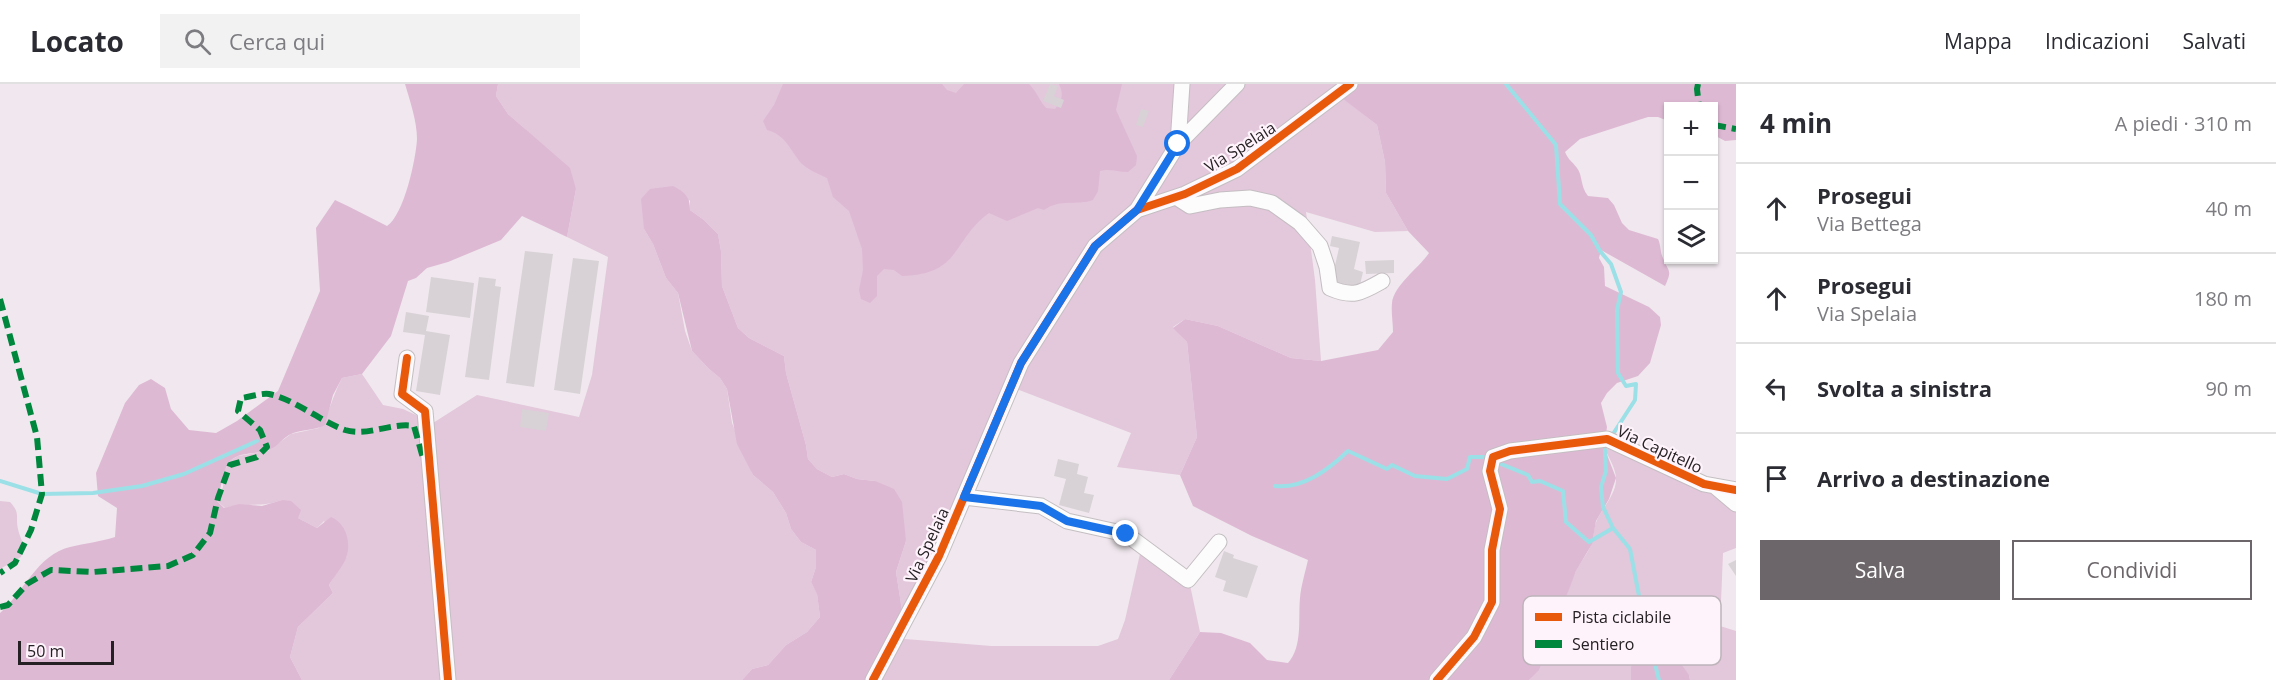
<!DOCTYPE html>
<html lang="it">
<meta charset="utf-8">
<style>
:root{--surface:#fff;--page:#f2f2f3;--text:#2b2b33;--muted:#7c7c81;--line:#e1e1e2;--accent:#6c666a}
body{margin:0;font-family:"Open Sans",sans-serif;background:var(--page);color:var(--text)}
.controls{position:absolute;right:18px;top:18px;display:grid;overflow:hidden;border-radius:0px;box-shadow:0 2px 4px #0004}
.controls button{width:54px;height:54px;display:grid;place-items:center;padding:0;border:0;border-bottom:2px solid var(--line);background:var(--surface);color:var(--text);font:30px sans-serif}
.scale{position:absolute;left:18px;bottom:15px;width:96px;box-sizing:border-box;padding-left:6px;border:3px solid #252023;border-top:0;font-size:16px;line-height:21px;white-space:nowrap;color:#252023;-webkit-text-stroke:4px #fef3fb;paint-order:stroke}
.stop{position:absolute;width:18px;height:18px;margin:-14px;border:4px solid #1a73e8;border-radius:50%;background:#fff}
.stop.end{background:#1a73e8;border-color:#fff;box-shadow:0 2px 6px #0008}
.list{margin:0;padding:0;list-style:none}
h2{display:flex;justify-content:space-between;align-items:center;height:78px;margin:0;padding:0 24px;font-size:26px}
h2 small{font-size:20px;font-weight:400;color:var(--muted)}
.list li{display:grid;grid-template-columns:39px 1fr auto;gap:18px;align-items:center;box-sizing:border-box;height:90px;padding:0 24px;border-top:2px solid var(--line)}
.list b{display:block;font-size:22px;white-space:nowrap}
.list p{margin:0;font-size:20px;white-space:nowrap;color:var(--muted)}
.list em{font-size:20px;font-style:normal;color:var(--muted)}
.actions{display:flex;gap:12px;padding:18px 24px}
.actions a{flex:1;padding:14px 0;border:2px solid var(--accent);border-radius:0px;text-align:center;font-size:21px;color:var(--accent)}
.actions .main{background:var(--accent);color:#fff}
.icon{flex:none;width:33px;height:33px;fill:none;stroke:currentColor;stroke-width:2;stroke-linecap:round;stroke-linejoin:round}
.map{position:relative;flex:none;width:1736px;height:596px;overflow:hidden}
header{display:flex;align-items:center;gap:36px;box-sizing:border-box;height:84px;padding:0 30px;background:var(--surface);border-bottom:2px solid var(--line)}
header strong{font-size:28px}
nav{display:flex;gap:33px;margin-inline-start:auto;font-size:21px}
.search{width:420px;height:54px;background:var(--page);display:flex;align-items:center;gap:15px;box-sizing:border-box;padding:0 21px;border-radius:0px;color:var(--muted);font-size:22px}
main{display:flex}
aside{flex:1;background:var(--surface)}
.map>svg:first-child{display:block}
.green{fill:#e3c7db}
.forest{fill:#deb9d4}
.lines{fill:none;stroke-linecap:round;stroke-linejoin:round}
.stream{stroke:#9be0e6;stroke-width:4}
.building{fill:#d8d2d6}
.minor-casing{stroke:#c4bec2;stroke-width:17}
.minor{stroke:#fdfcfc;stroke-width:15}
.quiet{stroke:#00873e;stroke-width:6;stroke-dasharray:12 6;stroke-linecap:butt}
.cycleway-casing{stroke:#fef3fb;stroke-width:11}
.cycleway{stroke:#e8590c;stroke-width:8}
.route{stroke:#1a73e8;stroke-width:8}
.labels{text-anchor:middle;stroke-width:4.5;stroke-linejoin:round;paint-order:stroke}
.street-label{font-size:16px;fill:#252023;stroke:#fef3fb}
.key{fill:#fef3fb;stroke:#bdb4ba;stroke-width:1.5}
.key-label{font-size:16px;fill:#252023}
</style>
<header>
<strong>Locato</strong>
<div class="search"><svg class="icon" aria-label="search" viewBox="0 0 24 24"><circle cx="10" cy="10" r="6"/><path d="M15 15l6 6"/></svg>Cerca qui</div>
<nav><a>Mappa</a><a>Indicazioni</a><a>Salvati</a></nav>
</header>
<main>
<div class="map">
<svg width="1736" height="596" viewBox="0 0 1736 596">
<rect width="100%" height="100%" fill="#f0e8ee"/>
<path class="green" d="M498 0H1352L1339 11 1377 41 1385 78 1386 109 1408 147 1375 148 1306 128 1315 196 1321 277 1291 274 1218 242 1185 235 1173 243 1187 258 1197 353 1180 391 1117 383 1131 349 1014 304 904 539 896 488 906 457 875 397 857 395 844 390 832 393 817 385 808 375 806 361 786 289 784 272 749 254 738 244 722 202 721 167 718 150 704 136 690 126V116L644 145 653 160 666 194 678 209 685 247 692 267 709 285 720 294 727 305 732 339 753 391 773 408 786 429 791 445 801 458 816 466V483L811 498 817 509 820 533 807 548 786 561 768 581 752 585 742 596H302L290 573 298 543 333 509 329 501 347 472 324 437 317 444 298 434 282 416C261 424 245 418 225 424L217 417 223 403 225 386 231 376 238 372 268 367 291 350 319 344C330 328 333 311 342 294L362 290 383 321 403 325 433 339 477 311 579 333 592 291 608 173 567 153 576 105 525 45 508 30 496 12Z
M1604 363 1706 406 1736 404V464L1723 469 1720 542 1736 547V596H1690L1689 591 1631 583V596H1529C1556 566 1559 523 1576 487 1581 477 1589 468 1592 458 1594 451 1594 442 1597 436 1603 423 1617 409 1616 394 1616 385 1608 372 1604 363Z
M0 417 10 418C21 430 15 432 18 445 21 459 26 457 21 473L0 485Z
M1142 461 1190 501 1200 548 1169 596H877L893 554 991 562H1098L1118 555 1125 536Z"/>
<path class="forest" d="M405 0H498L496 12 508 30 570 84 576 105 567 153 522 132 501 156 448 178 427 184 416 194 408 197 391 252 362 290 342 294 333 311 325 341C314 347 300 345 289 351 281 356 275 365 266 367 255 370 239 368 230 377 223 385 221 406 217 417L224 424 239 420 262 422 282 416 291 417 301 426 298 434 317 444 331 433C345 439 351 456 347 471 346 478 334 493 329 501L333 509 298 543 290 573 302 596H0V529C24 508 37 471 70 463 85 459 100 458 115 453L117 424 98 412 96 389 125 319 139 301 151 295 165 304 171 325 189 346 216 349 237 337 278 307 320 207 316 144 335 116C353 124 369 133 387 142 404 131 416 75 417 55 417 37 410 17 405 0Z
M783 0H942L947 6 956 9 964 0H1029C1037 8 1039 16 1046 24L1055 25C1062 16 1064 11 1059 0H1122L1116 26 1137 72 1136 81 1128 88C1117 88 1110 84 1100 87L1098 107 1093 116C1075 122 1061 114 1044 126L1038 124 1007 137 989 129C951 157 962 190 902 192L894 186 884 185 877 192V212L870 219 861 215 859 206 863 186 862 165 849 127 833 113 827 94C819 90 808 86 801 79 790 66 786 51 767 46L763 37 774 21Z
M1352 0H1736V56L1725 57 1714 51V22H1668V37L1658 33H1648L1580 55 1565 68C1569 77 1572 77 1577 84 1583 92 1580 102 1588 112L1608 114 1614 121 1622 139 1629 146 1658 155C1661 161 1660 168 1663 174 1668 188 1673 185 1665 202L1601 166 1599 174 1604 183 1605 202 1649 223 1660 233 1661 241 1650 279 1638 292 1617 299 1607 309 1601 319 1607 343 1604 363 1616 394 1609 415 1596 437 1592 460 1576 487 1560 529 1551 561 1544 572 1539 586 1529 596H1169L1200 548 1221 549 1250 559 1267 576 1288 579C1303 562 1298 535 1300 514 1301 502 1305 489 1308 476L1252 452 1193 422 1180 391 1197 353 1187 258 1173 244 1185 235 1218 242 1291 274 1321 277 1378 266 1393 248C1393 239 1391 228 1392 219 1394 201 1419 184 1429 169L1408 147 1386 109 1385 78 1377 41 1338 11Z
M673 102C685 108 690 113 690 126L704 136 718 150 721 167 722 202 738 244 749 254 784 272 786 289 806 361 808 375 817 385 832 393 844 390 857 395 875 397 894 405 902 418 906 457 896 488 904 539 877 596H742L752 585 768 581 786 561 807 548 820 533 817 510 811 498 816 483V466L801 458 791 445 786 429 773 408 753 391 737 360 727 305 720 294 709 285 692 267 678 209 666 194 653 160 644 145 641 115 650 105Z
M1672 567 1689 591 1690 596H1631V583L1637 570Z"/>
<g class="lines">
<path class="stream" d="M1506 0 1556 61 1560 120 1591 151 1600 167 1611 180 1621 208 1617 226 1618 289 1626 302 1636 300 1635 316 1613 350
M1605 366 1606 387 1601 403 1603 423 1613 444
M1501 380 1528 391 1532 398 1540 397 1563 407 1566 438 1589 458 1613 444 1630 465 1640 517 1643 554 1654 576 1659 596
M0 397 42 410 93 409 142 402 184 390 257 357
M1275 402C1303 405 1328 386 1348 367L1387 385 1392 381 1415 392 1447 395 1467 385 1470 373H1484"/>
</g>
<path class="building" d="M1050 0 1058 2 1054 12 1064 16 1061 24 1043 17Z
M1141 25 1149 27 1143 43 1136 41Z
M1332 152 1360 158 1354 185 1363 188 1359 205 1331 199 1339 164 1330 162Z
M525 167 553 170 534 303 506 299Z
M573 174 599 177 580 310 554 306Z
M1394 176V189L1366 190 1365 177Z
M431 193 474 199 470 234 426 228Z
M479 193 496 195 495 202 501 203 489 296 465 293Z
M406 228 429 232 426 247 450 251 440 311 416 307 425 251 403 248Z
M522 325 549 329 546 347 520 343Z
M1058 375 1079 380 1077 390 1088 393 1084 409 1094 411 1089 429 1059 421 1066 395 1054 392Z
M1224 467 1234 471 1233 474 1258 482 1247 514 1223 507 1226 497 1215 493Z
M1736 476V492L1728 480Z"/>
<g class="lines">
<g class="minor-casing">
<path id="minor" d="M1178 60 1237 0
M1176 113 1190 122 1220 116 1250 114 1272 119 1300 139 1320 162 1327 183 1330 204C1353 214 1361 209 1382 197
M1137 126 1178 60 1182 0
M407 274 402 310 425 327 448 596
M1717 404 1736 420
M964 413 1041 422 1067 437 1126 450 1188 496 1219 458
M873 596 939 472 1021 279 1095 162 1137 126 1185 110 1237 85 1350 0
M1437 596 1474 553 1492 518V466L1500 425 1490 387 1493 373 1510 367 1607 355 1704 400 1736 406"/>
</g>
<use href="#minor" class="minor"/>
<path class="quiet" d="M1698 0 1697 5 1699 22
M1714 41 1736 45
M0 215 37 353 42 410 31 446 15 479 0 489
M0 523 8 521 27 500 51 486 93 488 168 482 193 471 210 449 218 414 230 381 257 373 267 363 260 346 238 327 241 314C250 313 261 309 269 310 296 316 320 337 345 346 367 353 392 338 414 342L423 374"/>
<g class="cycleway-casing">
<path id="cycleway" d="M407 274 402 310 425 327 448 596
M873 596 939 472 1021 279 1095 162 1137 126 1185 110 1237 85 1350 0
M1437 596 1474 553 1492 518V466L1500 425 1490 387 1493 373 1510 367 1607 355 1704 400 1736 406"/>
</g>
<use href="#cycleway" class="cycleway"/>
</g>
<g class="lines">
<path class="route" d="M1126 450 1067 437 1041 422 964 413 1021 279 1095 162 1137 126 1178 60"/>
</g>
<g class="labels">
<g class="street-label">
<text transform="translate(1240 63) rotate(-32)" y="6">Via Spelaia</text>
<text transform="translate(1660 365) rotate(25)" y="6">Via Capitello</text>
<text transform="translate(927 461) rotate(-65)" y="6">Via Spelaia</text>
</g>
</g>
<rect x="1523" y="512" width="198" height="69" rx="9" class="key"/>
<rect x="1535" y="529" width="27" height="8" fill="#e8590c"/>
<rect x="1535" y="556" width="27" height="8" fill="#00873e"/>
<g class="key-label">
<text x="1572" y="539">Pista ciclabile</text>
<text x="1572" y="566">Sentiero</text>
</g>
</svg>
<div class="controls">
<button>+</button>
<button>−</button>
<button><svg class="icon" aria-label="layers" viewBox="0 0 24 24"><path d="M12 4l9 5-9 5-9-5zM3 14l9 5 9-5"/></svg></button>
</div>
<div class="scale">50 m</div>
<div class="stop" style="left:1178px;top:60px"></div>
<div class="stop end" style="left:1126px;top:450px"></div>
</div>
<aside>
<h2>4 min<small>A piedi · 310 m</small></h2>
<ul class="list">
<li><svg class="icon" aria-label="ahead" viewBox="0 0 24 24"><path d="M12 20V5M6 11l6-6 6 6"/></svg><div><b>Prosegui</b><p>Via Bettega</p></div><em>40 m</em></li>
<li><svg class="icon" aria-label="ahead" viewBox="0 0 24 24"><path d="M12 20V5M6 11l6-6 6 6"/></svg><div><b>Prosegui</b><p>Via Spelaia</p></div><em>180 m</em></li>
<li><svg class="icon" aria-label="left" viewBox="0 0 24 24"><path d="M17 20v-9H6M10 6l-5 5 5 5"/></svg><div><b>Svolta a sinistra</b></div><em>90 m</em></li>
<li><svg class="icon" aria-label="arrive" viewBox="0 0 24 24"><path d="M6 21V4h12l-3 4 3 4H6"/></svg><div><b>Arrivo a destinazione</b></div></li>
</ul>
<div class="actions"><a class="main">Salva</a><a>Condividi</a></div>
</aside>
</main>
